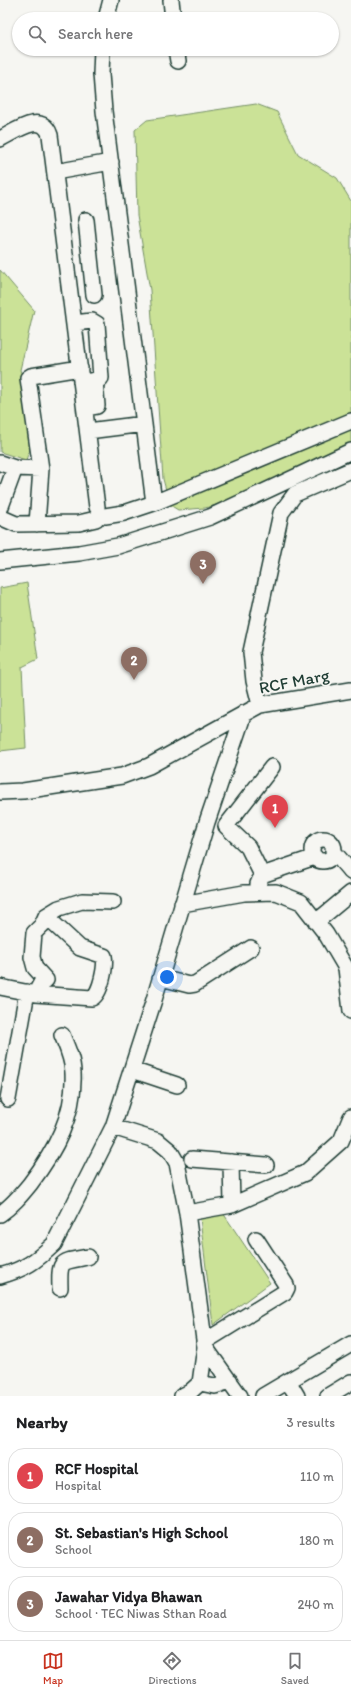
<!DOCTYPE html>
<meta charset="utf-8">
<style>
:root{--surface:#fff;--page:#f6f6f6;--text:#202124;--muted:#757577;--line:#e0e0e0;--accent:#c8321e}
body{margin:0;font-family:Itim,sans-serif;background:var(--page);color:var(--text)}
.you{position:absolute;left:167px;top:977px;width:14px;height:14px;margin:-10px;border:3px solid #fff;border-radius:50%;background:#1a73e8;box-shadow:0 0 0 6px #1a73e833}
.badge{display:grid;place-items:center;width:26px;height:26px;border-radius:50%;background:var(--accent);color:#fff;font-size:13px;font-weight:700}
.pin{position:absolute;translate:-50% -33px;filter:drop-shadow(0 1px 2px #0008)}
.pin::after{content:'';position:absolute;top:21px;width:14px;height:12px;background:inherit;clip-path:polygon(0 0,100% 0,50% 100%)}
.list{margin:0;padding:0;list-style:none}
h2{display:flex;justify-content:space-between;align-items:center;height:52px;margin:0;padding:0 16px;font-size:17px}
h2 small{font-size:13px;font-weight:400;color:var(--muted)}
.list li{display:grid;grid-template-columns:26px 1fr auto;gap:12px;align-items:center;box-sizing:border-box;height:56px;margin:0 8px 8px;padding:0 8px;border:1px solid var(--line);border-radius:16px}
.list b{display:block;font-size:15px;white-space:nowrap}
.list p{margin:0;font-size:13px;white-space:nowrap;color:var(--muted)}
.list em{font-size:13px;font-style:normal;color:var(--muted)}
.icon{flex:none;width:22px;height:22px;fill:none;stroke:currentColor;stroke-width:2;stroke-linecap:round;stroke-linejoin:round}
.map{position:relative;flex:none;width:351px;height:1396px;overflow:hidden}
.search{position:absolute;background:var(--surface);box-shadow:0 1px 3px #0004;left:12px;right:12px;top:12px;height:44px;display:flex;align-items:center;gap:10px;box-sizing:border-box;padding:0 14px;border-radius:22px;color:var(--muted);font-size:15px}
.sheet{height:244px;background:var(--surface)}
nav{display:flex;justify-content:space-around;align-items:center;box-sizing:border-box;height:56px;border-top:1px solid var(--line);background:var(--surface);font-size:11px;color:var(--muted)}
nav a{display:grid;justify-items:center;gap:2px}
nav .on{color:var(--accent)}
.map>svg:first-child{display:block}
.green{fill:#cbe297;stroke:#759066}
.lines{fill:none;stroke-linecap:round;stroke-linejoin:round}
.minor-casing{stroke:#1f3d34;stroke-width:18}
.minor{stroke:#f6f6f2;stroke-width:15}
.labels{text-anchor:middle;stroke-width:3.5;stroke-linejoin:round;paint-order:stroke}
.street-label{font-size:17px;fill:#1f3d34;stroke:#f6f6f2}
</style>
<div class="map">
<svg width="351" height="1396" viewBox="0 0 351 1396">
<rect width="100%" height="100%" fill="#f6f6f2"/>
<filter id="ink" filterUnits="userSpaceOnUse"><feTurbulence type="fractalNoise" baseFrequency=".025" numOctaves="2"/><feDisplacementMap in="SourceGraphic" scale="8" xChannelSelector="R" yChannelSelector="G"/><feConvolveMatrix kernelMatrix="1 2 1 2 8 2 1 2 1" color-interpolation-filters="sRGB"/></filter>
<g filter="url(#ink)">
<path class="green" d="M256 104 277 112 298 154 337 178 351 201V464L322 476 288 481 255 495 205 508 178 510 170 505 163 479 150 290 137 215 135 130 147 120Z
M0 270 34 310 20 370 41 419 26 460 0 452Z
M27 583 38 659 22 667 26 748 0 751V588Z
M219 1207 270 1283 213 1325 199 1210Z"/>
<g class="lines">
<g class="minor-casing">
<path id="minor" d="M171 0 173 19
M106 19 111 0
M102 49 101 74 104 111 154 503
M176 49 178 61
M0 139C16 131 42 111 50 135L97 507
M55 172 111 162
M86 220 94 295
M74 323 92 321 97 324 101 378 99 380 81 382
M85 408 97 406 95 380
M88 431 144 424
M0 463 15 468 41 469 28 378 31 376 80 368
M0 509 15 468
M105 516 124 513 154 503 351 421
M0 517 16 524 79 523 96 519
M37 524 41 469
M0 561 79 553 118 546 210 517 351 451
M260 705 254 681 251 652 281 513 295 494 351 470
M0 792 23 791 122 776 149 766 260 705 351 690
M312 850a11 11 0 1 1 22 0a11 11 0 1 1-22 0Z
M333 851 351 872
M262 875 248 847 226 826 272 767
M258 884 262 875 315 857
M182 904 244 893 276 892 301 902 326 934 346 968 351 1011
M316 922 351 893
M161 978 189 985 195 984 251 948
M0 987 35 994 92 998C101 993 106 966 104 956L80 948 53 923
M35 994 41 983 46 980 35 968 32 957 34 933 42 925 46 916 59 908 82 901 113 902
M132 1070 177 1085
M8 1099 27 992
M113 1127 158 1141 170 1151 177 1163 187 1213 205 1347 200 1383 190 1392 182 1396
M192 1159 266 1165
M231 1162 232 1205
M187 1213 232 1205 305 1173 341 1141 351 1117
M0 1214C12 1206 21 1195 30 1184 55 1151 75 1115 73 1073 73 1060 67 1047 62 1035
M0 1276C25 1269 35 1262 54 1244L113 1127 153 1003 207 822 244 713
M60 1288C59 1259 61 1262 88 1257
M204 1342 285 1292 287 1288 286 1285 256 1239
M205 1347 240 1396
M288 1381 297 1396
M200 1383 215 1386 230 1381
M263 1396 351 1344
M328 1396 351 1382"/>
</g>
<use href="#minor" class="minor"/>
</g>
</g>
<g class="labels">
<g class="street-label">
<text transform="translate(294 681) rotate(-11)" y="6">RCF Marg</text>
</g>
</g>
</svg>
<div class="you"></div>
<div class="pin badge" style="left:275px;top:828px;background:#e0444e">1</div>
<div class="pin badge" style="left:134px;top:680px;background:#8d6e63">2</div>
<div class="pin badge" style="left:203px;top:584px;background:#8d6e63">3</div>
<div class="search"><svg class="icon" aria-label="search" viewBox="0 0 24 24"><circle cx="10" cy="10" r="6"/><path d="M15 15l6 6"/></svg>Search here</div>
</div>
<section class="sheet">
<h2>Nearby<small>3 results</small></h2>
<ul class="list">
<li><span class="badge" style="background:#e0444e">1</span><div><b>RCF Hospital</b><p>Hospital</p></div><em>110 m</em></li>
<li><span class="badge" style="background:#8d6e63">2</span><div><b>St. Sebastian's High School</b><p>School</p></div><em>180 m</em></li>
<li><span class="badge" style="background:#8d6e63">3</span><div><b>Jawahar Vidya Bhawan</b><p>School · TEC Niwas Sthan Road</p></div><em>240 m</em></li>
</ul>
</section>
<nav>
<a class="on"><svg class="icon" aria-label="map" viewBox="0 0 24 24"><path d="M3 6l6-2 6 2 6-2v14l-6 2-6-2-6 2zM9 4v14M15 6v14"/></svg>Map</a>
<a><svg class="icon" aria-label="directions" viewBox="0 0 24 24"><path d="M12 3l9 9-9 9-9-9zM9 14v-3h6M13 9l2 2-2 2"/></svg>Directions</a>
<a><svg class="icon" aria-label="saved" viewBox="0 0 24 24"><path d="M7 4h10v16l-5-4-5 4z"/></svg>Saved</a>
</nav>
